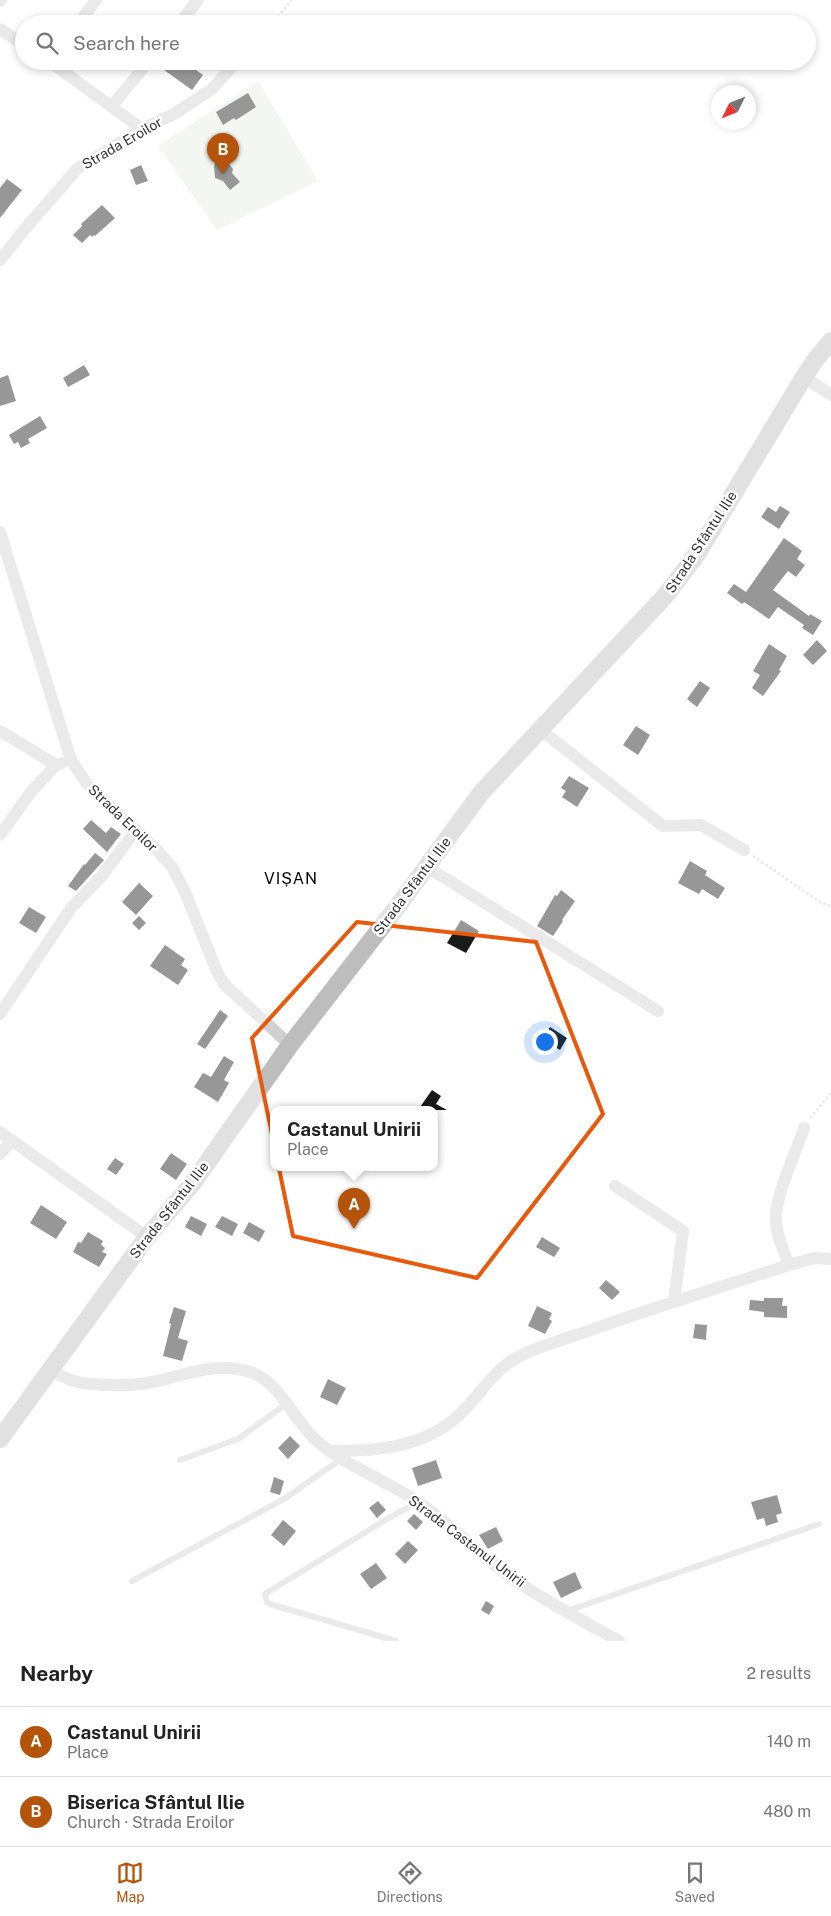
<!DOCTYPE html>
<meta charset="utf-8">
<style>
:root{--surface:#fff;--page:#f2f2f2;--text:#222;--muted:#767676;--line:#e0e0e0;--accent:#b45309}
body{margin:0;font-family:"Public Sans",sans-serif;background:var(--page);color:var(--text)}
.compass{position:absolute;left:711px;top:85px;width:45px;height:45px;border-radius:50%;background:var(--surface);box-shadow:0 2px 8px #0003;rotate:227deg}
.you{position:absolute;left:544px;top:1041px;width:18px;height:18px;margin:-12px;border:4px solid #fff;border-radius:50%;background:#1a73e8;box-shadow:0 0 0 8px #1a73e833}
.badge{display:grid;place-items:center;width:32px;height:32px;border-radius:50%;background:var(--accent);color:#fff;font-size:16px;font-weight:700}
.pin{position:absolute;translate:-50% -41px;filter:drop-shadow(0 1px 2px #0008)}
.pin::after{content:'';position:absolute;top:26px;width:18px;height:15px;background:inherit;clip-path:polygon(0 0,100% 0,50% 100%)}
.popup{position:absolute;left:270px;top:1106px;width:168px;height:65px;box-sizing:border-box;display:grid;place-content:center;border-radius:10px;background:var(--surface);filter:drop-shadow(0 1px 4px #0005);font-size:16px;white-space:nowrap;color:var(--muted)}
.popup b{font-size:19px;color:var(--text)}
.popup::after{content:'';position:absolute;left:50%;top:100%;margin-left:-10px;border:10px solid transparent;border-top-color:var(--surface)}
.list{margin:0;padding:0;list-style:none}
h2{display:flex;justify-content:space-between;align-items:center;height:65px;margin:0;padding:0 20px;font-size:21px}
h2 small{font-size:16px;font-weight:400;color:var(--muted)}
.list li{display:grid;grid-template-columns:32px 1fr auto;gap:15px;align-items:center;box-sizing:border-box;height:70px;padding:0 20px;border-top:1px solid var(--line)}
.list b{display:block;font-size:19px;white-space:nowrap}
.list p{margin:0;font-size:16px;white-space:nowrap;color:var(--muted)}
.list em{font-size:16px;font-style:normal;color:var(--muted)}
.icon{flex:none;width:28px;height:28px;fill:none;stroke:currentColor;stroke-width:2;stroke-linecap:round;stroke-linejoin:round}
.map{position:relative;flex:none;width:831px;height:1641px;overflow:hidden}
.search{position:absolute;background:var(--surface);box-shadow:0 2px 8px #0003;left:15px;right:15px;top:15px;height:55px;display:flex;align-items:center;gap:12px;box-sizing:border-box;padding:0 18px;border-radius:28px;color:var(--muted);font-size:19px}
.sheet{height:205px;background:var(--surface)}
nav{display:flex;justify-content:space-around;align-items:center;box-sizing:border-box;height:70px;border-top:1px solid var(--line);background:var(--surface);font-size:14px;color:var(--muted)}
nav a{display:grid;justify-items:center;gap:2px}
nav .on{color:var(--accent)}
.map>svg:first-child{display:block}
.green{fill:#e6ecdf}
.building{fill:#1a1a1a}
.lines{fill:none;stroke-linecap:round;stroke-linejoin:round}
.path{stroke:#cdcdcd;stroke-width:2.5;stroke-dasharray:2.5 2.5;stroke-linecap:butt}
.lane{stroke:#d0d0d0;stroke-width:6}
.street{stroke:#d0d0d0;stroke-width:12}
.secondary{stroke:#bdbdbd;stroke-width:18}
.marked{fill:none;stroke:#e8590c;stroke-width:4;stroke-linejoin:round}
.labels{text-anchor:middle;stroke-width:5;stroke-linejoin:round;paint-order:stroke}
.street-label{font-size:14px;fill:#333;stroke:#fff}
.quarter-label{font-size:16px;letter-spacing:1px;fill:#000;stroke:#fff}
</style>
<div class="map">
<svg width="831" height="1641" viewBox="0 0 831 1641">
<rect width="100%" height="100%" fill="#fff"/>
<path class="green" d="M258 81 318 181 217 230 158 146Z"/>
<path class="building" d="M170 61H184L203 75 192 90 164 70Z
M248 93 256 107 236 120 234 118 223 125 216 112Z
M220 162 229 164 233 169 232 173 240 182 230 190 223 181 215 178 214 166 215 163Z
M141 165 148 181 136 185 130 170Z
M7 179 22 190 0 218V188Z
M102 205 115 218 95 236 94 235 92 237 90 235 82 243 73 235 82 226 81 224Z
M84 365 90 375 68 387 63 378Z
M8 375 16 401 0 406V378Z
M40 416 47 428 28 439 30 443 21 448 18 442 14 444 9 435Z
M780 506 790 512 779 529 761 517 768 507 776 512Z
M784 538 802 551 797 559 805 565 796 577 788 571 773 590 809 616 810 614 822 621 813 635 802 628 804 625 778 607 769 619 744 602 742 604 727 593 734 584 746 592Z
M817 640 827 651 813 665 803 655Z
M769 644 787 656 779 670 781 671 763 696 752 688 760 675 753 671Z
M700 681 710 688 697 707 687 699Z
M636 726 650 735 638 755 623 745Z
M569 776 589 788 577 807 562 797 566 791 561 788Z
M91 820 106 833 111 827 121 834 107 852 83 829Z
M95 853 104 860 76 891 68 886 84 864 85 865Z
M690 861 707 871 705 875 725 888 718 899 702 889 699 894 678 883Z
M139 883 153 896 136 915 122 902Z
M561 890 575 901 562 920 563 921 553 936 537 926 555 895 557 896Z
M29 907 46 917 36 933 19 923Z
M139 916 146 923 139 930 132 923Z
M461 920 479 931 466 953 447 943Z
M165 945 185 959 181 965 188 970 178 985 150 966Z
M220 1010 228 1016 205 1049 197 1044Z
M550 1027 567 1038 560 1050 543 1040Z
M224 1056 234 1062 224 1080 229 1083 218 1102 194 1087 203 1073 211 1077Z
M432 1090 441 1096 436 1104 447 1110H418Z
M171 1153 187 1164 176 1180 160 1169Z
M115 1158 124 1164 116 1175 107 1169Z
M41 1205 67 1222 56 1239 30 1223Z
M191 1216 207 1224 201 1236 185 1227Z
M222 1216 238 1224 232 1236 215 1227Z
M249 1222 265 1231 259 1242 243 1233Z
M88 1232 103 1241 101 1245 105 1248 102 1252 107 1254 99 1267 73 1252 78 1242 81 1243Z
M542 1237 560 1248 554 1257 536 1247Z
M606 1280 620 1292 612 1300 599 1288Z
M764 1298H783L782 1306H787V1318L764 1317V1312L749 1310 750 1300 764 1301Z
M537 1306 552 1313 549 1319 552 1321 545 1334 528 1326Z
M174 1307 186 1311 178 1338 188 1341 182 1361 163 1356 171 1324 169 1323Z
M695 1324 707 1325 706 1340 693 1338Z
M328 1379 346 1388 337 1405 320 1397Z
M290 1436 300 1446 288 1459 278 1448Z
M436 1460 442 1478 418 1486 412 1468Z
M274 1477 284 1481 280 1495 270 1492Z
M777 1495 782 1513 776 1515 778 1522 766 1526 764 1518 757 1520 751 1502Z
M378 1501 386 1510 377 1518 369 1508Z
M414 1514 423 1522 416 1530 407 1521Z
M283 1520 296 1531 284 1546 271 1535Z
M496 1527 503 1541 488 1549 479 1535Z
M408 1541 418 1550 405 1564 395 1554Z
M376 1563 387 1578 371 1589 360 1574Z
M575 1572 582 1588 561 1598 553 1582Z
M486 1601 494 1606 489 1615 481 1610Z"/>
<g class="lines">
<path class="path" d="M271 24 292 0
M753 856 820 902 831 906
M810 1118 831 1093"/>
<path class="lane" d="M180 1460 238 1439 286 1404
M132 1581 284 1499 341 1459
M567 1611 819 1524
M396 1641 270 1604 267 1602 265 1594 387 1519 418 1502"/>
<path class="street" d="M0 1 1 0
M78 24 96 0
M179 24 198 0
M0 29 24 45
M49 61 142 129
M112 106 149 61
M0 260 30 223 77 169 142 129 174 114 212 89 237 61
M804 377 831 395
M0 532 71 760 87 784 157 850 172 867 185 892 217 972 224 984 290 1045
M541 730 663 826 701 825 744 850
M0 731 56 765 62 763
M0 835 31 792 56 765
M427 867 658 1011
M0 1014 71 908 101 877 135 831
M804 1128C796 1153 775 1195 776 1220 776 1236 784 1251 789 1265L815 1258 831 1259
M0 1132 147 1237
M0 1154 12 1140
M615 1186 683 1231 674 1302
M51 1369C63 1379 77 1383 92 1384 113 1386 133 1386 153 1382 185 1375 220 1360 253 1373 280 1383 295 1422 317 1441 346 1466 385 1480 417 1501 445 1520 470 1545 496 1566 533 1595 578 1618 619 1641
M332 1451C379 1451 428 1447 462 1412 489 1385 495 1365 533 1350 556 1341 581 1334 605 1325 666 1304 727 1285 789 1265"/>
<path class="secondary" d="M0 1439 147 1237 192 1184 290 1045 394 911 481 793 666 595 697 554 804 377 816 359 831 341"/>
</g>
<path d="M0 0H831V1641H0ZM357 922 536 942 603 1114 477 1278 293 1236 252 1038Z" fill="#fff" fill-opacity=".55" fill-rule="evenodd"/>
<path class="marked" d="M357 922 536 942 603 1114 477 1278 293 1236 252 1038Z"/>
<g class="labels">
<g class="street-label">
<text transform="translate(122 143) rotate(-30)" y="5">Strada Eroilor</text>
<text transform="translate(701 542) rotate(-57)" y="5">Strada Sfântul Ilie</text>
<text transform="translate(123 818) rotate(44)" y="5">Strada Eroilor</text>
<text transform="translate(412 886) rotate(-53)" y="5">Strada Sfântul Ilie</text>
<text transform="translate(169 1210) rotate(-52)" y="5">Strada Sfântul Ilie</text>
<text transform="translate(467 1541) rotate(37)" y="5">Strada Castanul Unirii</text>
</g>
<g class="quarter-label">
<text x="291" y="884">VIȘAN</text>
</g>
</g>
</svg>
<svg class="compass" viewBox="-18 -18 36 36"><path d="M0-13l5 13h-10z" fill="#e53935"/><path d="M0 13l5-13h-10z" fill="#767676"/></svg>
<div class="you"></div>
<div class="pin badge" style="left:354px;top:1229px">A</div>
<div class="popup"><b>Castanul Unirii</b>Place</div>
<div class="pin badge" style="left:223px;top:174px">B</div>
<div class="search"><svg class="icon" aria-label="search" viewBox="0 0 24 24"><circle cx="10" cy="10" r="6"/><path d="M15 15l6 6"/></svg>Search here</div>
</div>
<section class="sheet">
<h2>Nearby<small>2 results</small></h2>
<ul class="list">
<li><span class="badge">A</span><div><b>Castanul Unirii</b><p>Place</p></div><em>140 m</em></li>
<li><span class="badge">B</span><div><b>Biserica Sfântul Ilie</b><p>Church · Strada Eroilor</p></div><em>480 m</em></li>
</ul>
</section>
<nav>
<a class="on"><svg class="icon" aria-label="map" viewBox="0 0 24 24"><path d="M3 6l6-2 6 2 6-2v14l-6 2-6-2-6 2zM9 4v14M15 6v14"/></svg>Map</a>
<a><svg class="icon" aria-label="directions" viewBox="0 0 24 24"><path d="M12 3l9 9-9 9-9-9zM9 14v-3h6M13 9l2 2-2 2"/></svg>Directions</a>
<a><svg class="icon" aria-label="saved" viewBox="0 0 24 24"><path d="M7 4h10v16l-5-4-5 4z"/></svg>Saved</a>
</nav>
